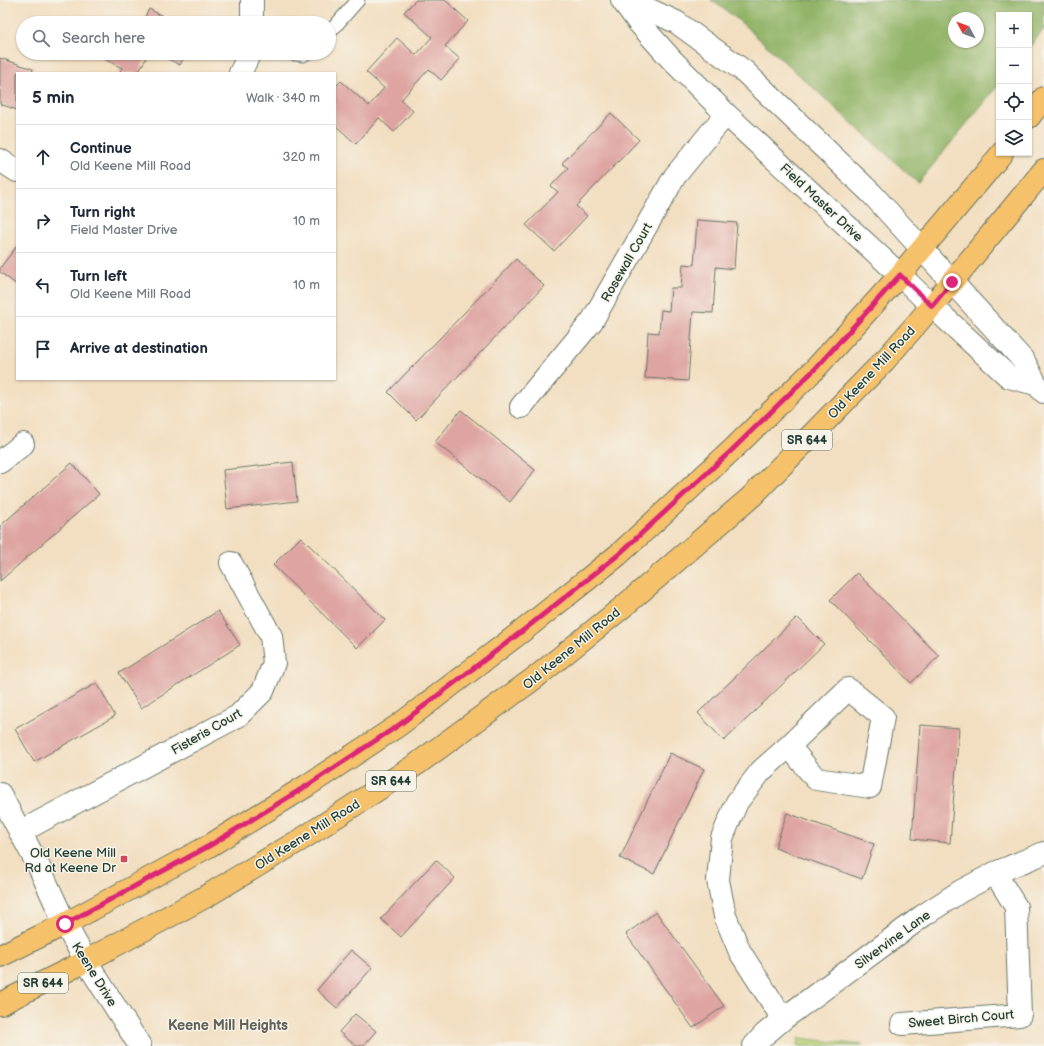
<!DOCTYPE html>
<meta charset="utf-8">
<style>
:root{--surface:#fff;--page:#f6f6f7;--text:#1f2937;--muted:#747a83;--line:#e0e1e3}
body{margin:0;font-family:"Balsamiq Sans",sans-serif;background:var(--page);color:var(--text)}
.controls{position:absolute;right:12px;top:12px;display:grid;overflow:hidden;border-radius:0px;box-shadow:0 1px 3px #0004}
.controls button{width:36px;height:36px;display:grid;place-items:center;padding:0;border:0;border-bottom:1px solid var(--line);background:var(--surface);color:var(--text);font:20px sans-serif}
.compass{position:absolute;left:948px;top:12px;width:36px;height:36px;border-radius:50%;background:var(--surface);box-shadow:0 1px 3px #0004;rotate:311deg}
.stop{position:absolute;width:12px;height:12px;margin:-9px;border:3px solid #db2777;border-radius:50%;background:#fff}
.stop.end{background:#db2777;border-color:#fff;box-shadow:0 1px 4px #0008}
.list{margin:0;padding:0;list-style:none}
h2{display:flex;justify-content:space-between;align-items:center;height:52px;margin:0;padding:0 16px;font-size:17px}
h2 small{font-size:13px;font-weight:400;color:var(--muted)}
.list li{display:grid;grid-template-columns:26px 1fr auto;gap:12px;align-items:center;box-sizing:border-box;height:64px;padding:0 16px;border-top:1px solid var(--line)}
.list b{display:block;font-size:15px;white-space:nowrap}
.list p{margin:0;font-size:13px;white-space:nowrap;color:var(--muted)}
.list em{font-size:13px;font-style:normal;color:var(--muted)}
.icon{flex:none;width:22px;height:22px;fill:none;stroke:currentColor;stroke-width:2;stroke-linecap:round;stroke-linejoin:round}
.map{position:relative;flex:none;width:1044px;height:1046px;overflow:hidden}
.search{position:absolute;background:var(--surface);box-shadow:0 1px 3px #0004;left:16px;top:16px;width:320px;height:44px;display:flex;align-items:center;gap:10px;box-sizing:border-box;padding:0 14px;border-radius:22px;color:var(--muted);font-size:15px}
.panel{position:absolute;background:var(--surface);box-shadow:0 1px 3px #0004;left:16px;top:72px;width:320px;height:308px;border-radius:0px}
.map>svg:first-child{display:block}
.green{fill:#b9d277;stroke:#6c8856}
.forest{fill:#92b468;stroke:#58784e;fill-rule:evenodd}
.building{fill:#dea4a2}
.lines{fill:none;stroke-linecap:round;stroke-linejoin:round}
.service-casing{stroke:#697565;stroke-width:15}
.minor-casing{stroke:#697565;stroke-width:24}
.tertiary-casing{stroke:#697565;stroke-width:24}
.primary-casing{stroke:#697565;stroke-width:24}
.service{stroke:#fff;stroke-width:13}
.minor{stroke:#fff;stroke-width:22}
.tertiary{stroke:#fff;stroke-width:22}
.primary{stroke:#f5c16b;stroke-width:22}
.route{stroke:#db2777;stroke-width:5}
.poi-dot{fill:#d1495b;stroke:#f7f3e8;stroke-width:1.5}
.labels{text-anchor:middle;stroke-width:3;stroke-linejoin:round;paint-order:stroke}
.shield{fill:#f7f3e8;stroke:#60746a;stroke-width:1}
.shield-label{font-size:12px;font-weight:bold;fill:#1f3d34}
.street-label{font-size:13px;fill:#1f3d34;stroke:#f7f3e8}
.poi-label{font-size:13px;fill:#1f3d34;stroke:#f7f3e8;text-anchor:end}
.neighbourhood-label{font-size:14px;font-weight:bold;fill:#62615a;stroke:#f7f3e8}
</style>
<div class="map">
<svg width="1044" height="1046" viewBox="0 0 1044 1046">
<rect width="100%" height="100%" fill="#f7f3e8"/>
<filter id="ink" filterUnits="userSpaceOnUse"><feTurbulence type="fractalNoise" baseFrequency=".025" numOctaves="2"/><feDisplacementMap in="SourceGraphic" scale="8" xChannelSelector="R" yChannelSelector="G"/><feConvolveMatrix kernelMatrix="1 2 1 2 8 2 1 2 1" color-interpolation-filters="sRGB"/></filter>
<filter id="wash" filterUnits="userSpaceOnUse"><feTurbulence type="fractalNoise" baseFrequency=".012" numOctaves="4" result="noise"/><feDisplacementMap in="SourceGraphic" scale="16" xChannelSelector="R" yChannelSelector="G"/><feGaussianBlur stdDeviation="0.9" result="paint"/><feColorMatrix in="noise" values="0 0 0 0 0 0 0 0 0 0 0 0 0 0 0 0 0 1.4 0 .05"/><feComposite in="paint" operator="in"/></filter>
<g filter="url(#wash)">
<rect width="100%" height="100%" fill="#f2dec0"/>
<path class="green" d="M799 1038 862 1045V1046H798Z"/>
<path class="forest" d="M711 0H1044V29L1029 48V15H999V84L918 183 736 18ZM954 18H978V42H954Z"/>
<g id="blocks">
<path class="building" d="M416 0H445L468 21 445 46 460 59 441 80 429 69 401 100 413 111 394 132 379 118 356 144 335 125V87L341 81 369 106 384 88 366 72 397 38 416 55 432 37 404 12Z
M149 9 176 23H142Z
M107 53H149L139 71 144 73H119L122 68 104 59Z
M156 53H186L180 65Z
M0 58 33 69 32 73H17V110L0 104Z
M611 113 639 140 576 206 587 216 554 251 526 225 558 192 551 186 568 168 562 163Z
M697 220 737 223 734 269 716 267 713 313 693 312 688 381 645 378 648 332 659 333 661 310 669 311 671 288H681L683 264 694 265Z
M17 246V285L0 272V268Z
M516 259 544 286 416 420 388 392Z
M461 410 535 470 510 502 435 442Z
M293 462 297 501 227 509 223 470Z
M72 463 99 494 0 581V526Z
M301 537 385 620 357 648 273 565Z
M857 573 939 656 911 683 830 600Z
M218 611 240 645 141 708 119 673Z
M797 617 824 644 724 741 698 713Z
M97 683 115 716 34 762 15 729Z
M920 725 959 728 950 843 912 839Z
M670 753 704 769 654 874 620 858Z
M787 813 874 844 862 879 775 848Z
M436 860 455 878 401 937 381 919Z
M656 912 724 1006 693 1028 626 934Z
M351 950 372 968 337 1008 317 990Z
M355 1014 376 1031 363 1046H356L339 1032Z"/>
</g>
</g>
<g filter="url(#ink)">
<use href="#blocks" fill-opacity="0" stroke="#697565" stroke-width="1"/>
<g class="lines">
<g class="service-casing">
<path id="service" d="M329 33 358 0
M288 53 303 55 306 53"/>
</g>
<g class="minor-casing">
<path id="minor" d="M252 0V23
M622 0 639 23 671 59 726 114 900 275
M628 0 676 22 744 71 872 194 922 249
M240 73 250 53
M0 160 17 171
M521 407 592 321 675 176 726 114
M0 462 23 444
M0 794 40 869 65 924 86 961 140 1046
M20 832 238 716 263 691 274 663 271 636 231 563
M783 1019 740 952 725 916 718 880 722 838 737 802 761 771 789 746 848 689 883 717 870 787 816 779 789 746
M902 1024 1020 1015 1016 907 995 873
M754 1046 764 1035 783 1019 924 915 961 891 995 873 1044 853"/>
</g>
<g class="tertiary-casing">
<path id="tertiary" d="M922 249 1024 361 1036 384 1044 392
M900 275 932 306 1009 377 1036 384"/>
</g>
<g class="primary-casing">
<path id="primary" d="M1029 117 1044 98
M0 956 65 924 209 846 308 785 399 725 525 629 618 555 732 450 816 368 900 275 985 174 1002 153
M0 1004 86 961 205 897 305 837 417 764 536 677 624 606 751 497 886 359 932 306 1044 170"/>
</g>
<use href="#service" class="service"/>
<use href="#minor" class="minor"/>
<use href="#tertiary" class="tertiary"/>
<use href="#primary" class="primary"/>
</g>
</g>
<g class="lines" filter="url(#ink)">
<path class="route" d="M65 924 209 846 308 785 399 725 525 629 618 555 732 450 816 368 900 275 932 306 952 282"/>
</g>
<rect class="poi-dot" x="120" y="855" width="8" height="8" rx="2"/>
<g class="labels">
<g class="shield">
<rect x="782" y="430" width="50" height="20" rx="3"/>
<rect x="366" y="771" width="50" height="20" rx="3"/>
<rect x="18" y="973" width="50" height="20" rx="3"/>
</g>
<g class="shield-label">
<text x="807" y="444">SR 644</text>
<text x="391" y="785">SR 644</text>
<text x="43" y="987">SR 644</text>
</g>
<g class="street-label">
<text transform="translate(822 202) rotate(43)" y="5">Field Master Drive</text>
<text transform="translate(626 262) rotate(-60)" y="5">Rosewall Court</text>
<text transform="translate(871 372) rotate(-47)" y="5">Old Keene Mill Road</text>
<text transform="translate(571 648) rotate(-39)" y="5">Old Keene Mill Road</text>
<text transform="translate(206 731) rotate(-30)" y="5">Fisteris Court</text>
<text transform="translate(307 834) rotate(-32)" y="5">Old Keene Mill Road</text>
<text transform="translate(892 939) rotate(-36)" y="5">Silvervine Lane</text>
<text transform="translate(95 974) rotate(58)" y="5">Keene Drive</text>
<text transform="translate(961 1018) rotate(-5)" y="5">Sweet Birch Court</text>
</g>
<g class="poi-label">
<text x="116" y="857">Old Keene Mill<tspan x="116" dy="15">Rd at Keene Dr</tspan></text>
</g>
<g class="neighbourhood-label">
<text x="228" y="1030">Keene Mill Heights</text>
</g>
</g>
</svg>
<div class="controls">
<button>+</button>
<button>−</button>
<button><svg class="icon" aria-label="locate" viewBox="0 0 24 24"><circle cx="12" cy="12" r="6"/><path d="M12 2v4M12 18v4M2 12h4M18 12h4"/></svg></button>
<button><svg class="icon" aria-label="layers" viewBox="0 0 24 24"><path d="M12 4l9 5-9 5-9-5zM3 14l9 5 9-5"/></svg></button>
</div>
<svg class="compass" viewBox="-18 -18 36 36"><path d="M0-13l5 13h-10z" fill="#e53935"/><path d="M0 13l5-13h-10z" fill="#747a83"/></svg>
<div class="stop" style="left:65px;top:924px"></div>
<div class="stop end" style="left:952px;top:282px"></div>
<div class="search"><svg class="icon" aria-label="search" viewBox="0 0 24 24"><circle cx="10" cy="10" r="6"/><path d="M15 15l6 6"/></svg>Search here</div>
<section class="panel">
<h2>5 min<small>Walk · 340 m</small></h2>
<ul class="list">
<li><svg class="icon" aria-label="ahead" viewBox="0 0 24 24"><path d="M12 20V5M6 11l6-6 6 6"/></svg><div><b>Continue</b><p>Old Keene Mill Road</p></div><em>320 m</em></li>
<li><svg class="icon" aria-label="right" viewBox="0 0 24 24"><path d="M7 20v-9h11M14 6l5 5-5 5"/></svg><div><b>Turn right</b><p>Field Master Drive</p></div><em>10 m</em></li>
<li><svg class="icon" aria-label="left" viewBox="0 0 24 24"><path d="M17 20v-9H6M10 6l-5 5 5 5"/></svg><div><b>Turn left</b><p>Old Keene Mill Road</p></div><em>10 m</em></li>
<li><svg class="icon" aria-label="arrive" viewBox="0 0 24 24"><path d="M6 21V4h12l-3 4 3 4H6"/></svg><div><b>Arrive at destination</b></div></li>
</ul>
</section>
</div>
